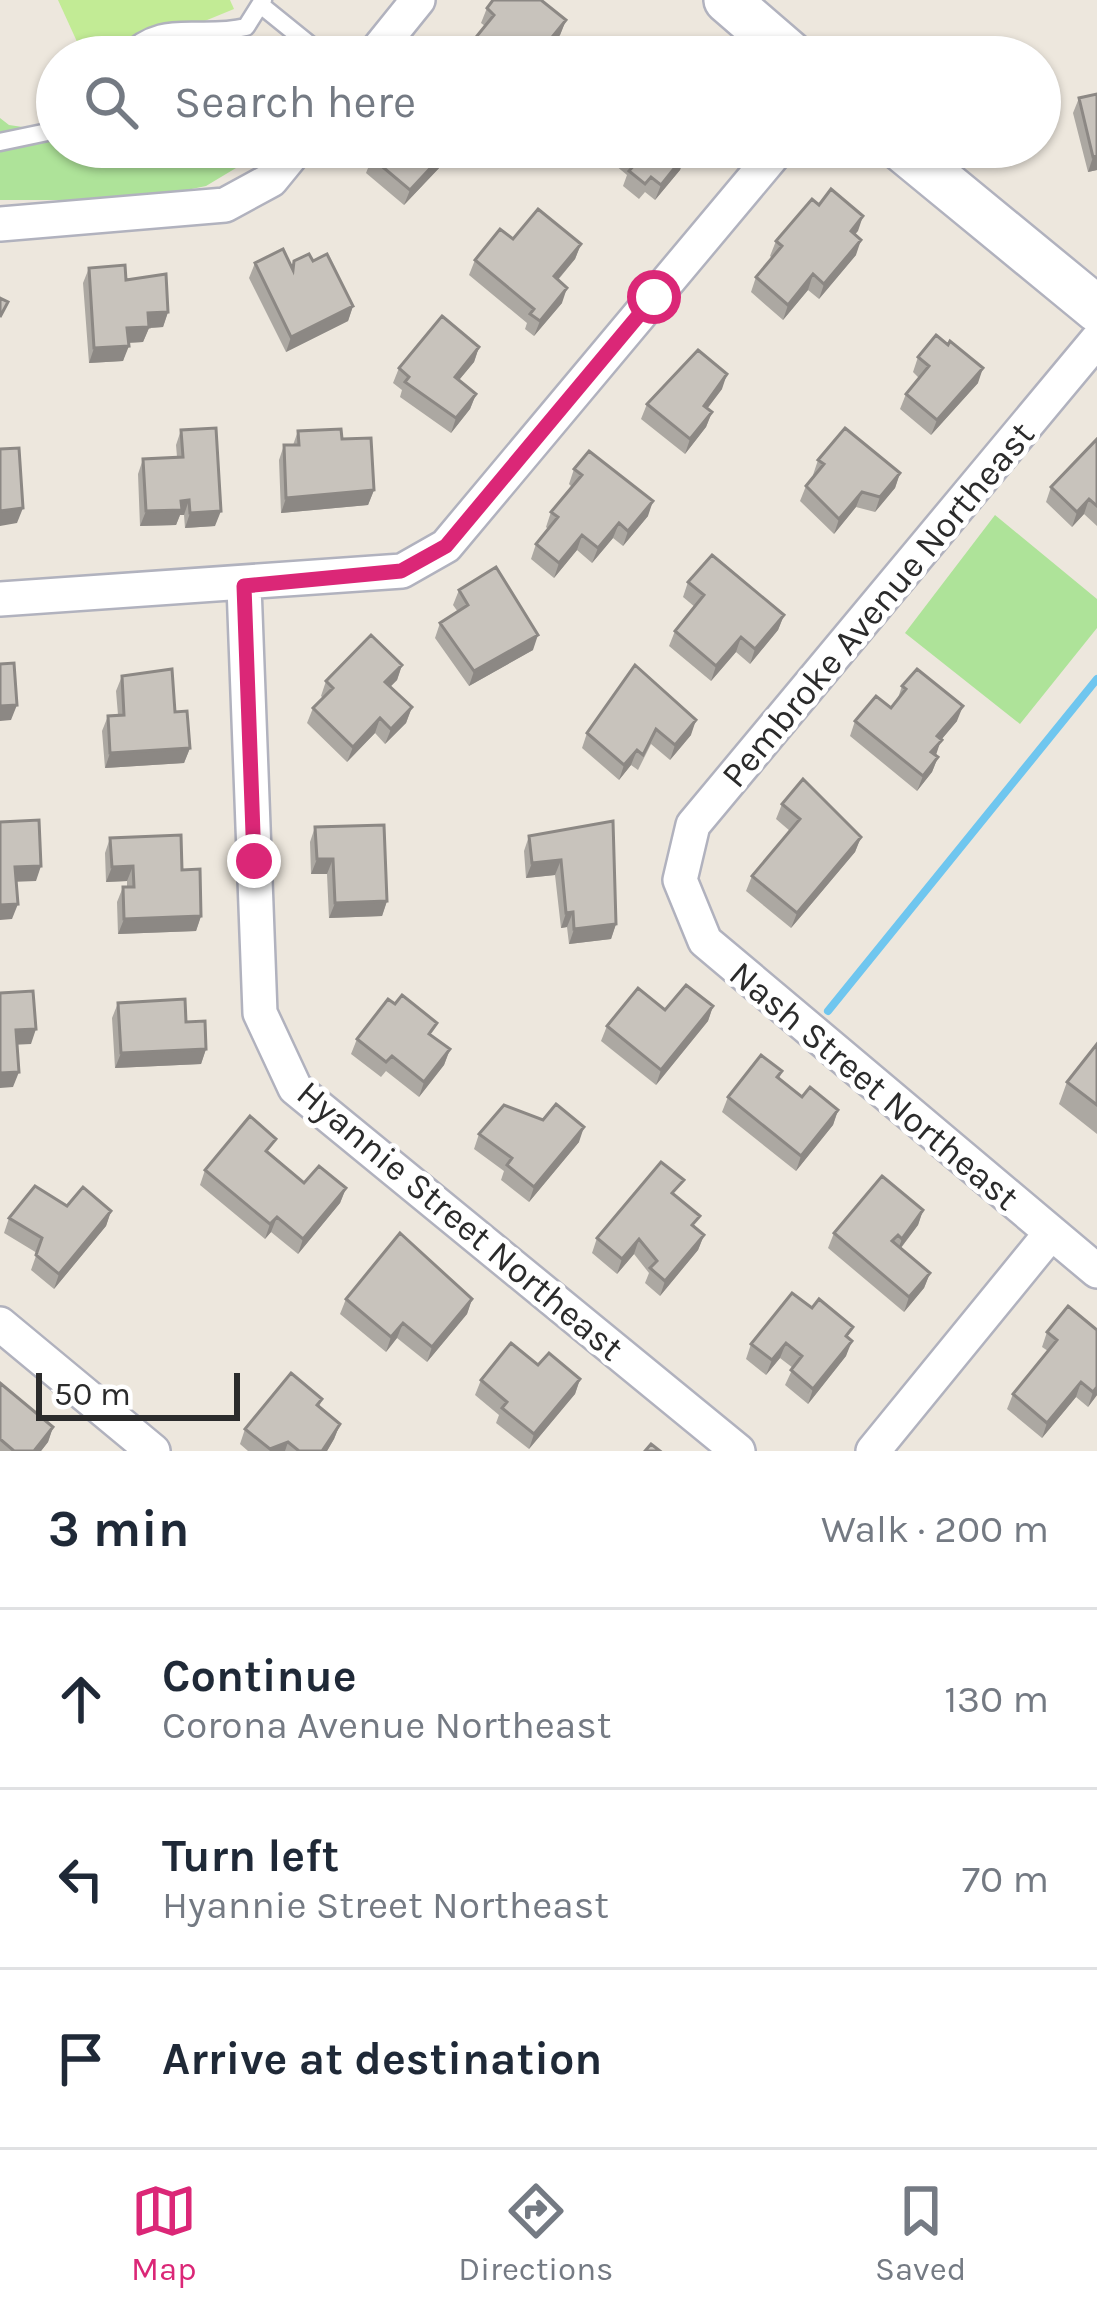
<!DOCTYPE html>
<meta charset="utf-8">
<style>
:root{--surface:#fff;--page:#f2f2f3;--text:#1f2937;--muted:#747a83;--line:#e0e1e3;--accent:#db2777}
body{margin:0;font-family:Karla,sans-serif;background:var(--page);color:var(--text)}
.scale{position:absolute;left:36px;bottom:30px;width:204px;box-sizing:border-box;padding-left:12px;border:6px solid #2b2b2b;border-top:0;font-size:33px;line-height:42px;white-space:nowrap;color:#2b2b2b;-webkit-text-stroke:9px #fff;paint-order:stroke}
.stop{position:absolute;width:36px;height:36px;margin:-27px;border:9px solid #db2777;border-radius:50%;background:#fff}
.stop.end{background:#db2777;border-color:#fff;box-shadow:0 3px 12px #0008}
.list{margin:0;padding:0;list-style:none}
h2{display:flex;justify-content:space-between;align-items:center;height:156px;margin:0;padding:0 48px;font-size:51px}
h2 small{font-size:39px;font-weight:400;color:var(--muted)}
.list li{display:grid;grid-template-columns:78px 1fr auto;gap:36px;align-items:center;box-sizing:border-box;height:180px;padding:0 48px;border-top:3px solid var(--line)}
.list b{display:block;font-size:45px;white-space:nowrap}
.list p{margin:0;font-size:39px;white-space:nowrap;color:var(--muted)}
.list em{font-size:39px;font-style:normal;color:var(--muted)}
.icon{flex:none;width:66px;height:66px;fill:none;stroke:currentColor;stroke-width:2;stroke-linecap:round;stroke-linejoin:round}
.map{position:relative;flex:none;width:1097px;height:1451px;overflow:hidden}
.search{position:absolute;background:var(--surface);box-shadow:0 3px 9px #0004;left:36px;right:36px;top:36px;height:132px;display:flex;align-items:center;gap:30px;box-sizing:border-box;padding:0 42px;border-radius:66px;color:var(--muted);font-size:45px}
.sheet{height:696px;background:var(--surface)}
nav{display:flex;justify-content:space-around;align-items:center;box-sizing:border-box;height:168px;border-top:3px solid var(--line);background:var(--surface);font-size:33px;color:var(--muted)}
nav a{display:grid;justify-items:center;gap:6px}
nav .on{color:var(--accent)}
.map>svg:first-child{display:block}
.green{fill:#aee399}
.pitch{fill:#c2eb95}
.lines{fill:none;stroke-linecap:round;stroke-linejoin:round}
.stream{stroke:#6fc6ef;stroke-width:8}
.lane-casing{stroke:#b1b2be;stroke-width:21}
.street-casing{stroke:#b1b2be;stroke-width:38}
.secondary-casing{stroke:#b1b2be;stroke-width:50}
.lane{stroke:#fff;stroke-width:16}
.street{stroke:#fff;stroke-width:33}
.secondary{stroke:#fff;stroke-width:45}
.wall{fill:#aca8a2}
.shaded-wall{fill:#8c8884}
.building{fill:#c8c3bc;stroke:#8c8884;stroke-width:3}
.route{stroke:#db2777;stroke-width:15}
.labels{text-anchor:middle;stroke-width:10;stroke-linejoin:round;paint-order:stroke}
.street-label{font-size:36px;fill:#2b2b2b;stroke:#fff}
</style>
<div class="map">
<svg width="1097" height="1451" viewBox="0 0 1097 1451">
<rect width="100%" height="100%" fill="#ede7dd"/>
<path class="green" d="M0 118 9 125 57 132V147H271L206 186 139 200H0Z
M995 515 1097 599V628L1020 724 905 633Z"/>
<path class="pitch" d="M58 0H230L234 9 117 57H84Z"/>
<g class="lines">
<path class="stream" d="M828 1011 1097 679"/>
<g class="lane-casing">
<path id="lane" d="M262 6 325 57
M122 57C164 15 194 39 246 27L263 0
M0 142 57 130"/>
</g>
<g class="street-casing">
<path id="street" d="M372 57 418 0
M0 224 225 205 271 180 298 147
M1097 340 693 825 680 880 705 941 1097 1271
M244 586 260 1013 295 1088 738 1451
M0 599 402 571 446 546 780 147
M0 1324 153 1451
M873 1451 1051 1233"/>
</g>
<g class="secondary-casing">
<path id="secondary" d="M727 0 793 57
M900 147 1097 309"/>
</g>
<use href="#lane" class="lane"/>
<use href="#street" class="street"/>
<use href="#secondary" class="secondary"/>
</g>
<path class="wall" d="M487 8 566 20 560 35 542 57H464L468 47 485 26 481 23Z
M1097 94V170L1088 172 1073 113 1079 98Z
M459 147 404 205 366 173 372 158Z
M614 147H676L685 155 680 170 655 200 645 192 639 199 623 186 627 175 609 160Z
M819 205 863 216 855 234 856 255 819 299 808 290 783 320 751 292 756 277 772 258 770 256 776 241Z
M513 239 581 244 575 259 558 280 562 303 534 336 525 329 527 323 469 275 475 260Z
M313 261 353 306 348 321 286 352 249 278 255 263 292 268Z
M89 268 126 280 168 312 163 327 149 328 143 342 128 343 123 361 89 363 83 283Z
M948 345 978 383 931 435 900 409 906 394 919 378 913 372 918 357Z
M479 347 474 362 459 380 476 394 470 409 451 433 400 397 402 390 393 383 399 368Z
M722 389 707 408 712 412 706 427 685 454 641 419 647 404Z
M181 430 215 526 185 528 184 515H180L176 525 140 526 138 474 143 459 177 457 176 445Z
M298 431 342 439 374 490 368 505 281 513 279 460 284 445H293Z
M1097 439V526L1084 514 1072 527 1046 502 1051 487Z
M818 460 900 473 895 488 875 512 856 507 834 534 800 501 806 486 814 476 813 475Z
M574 469 648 516 623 546 613 538 592 563 577 550 554 578 531 559 536 544 548 529 546 527 551 512 572 487 569 484Z
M688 582 784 615 778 630 750 664 736 652 711 681 669 646 675 631 695 607 683 597Z
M459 590 533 650 469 686 435 638 440 623 458 612 453 605Z
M402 665 397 680 390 687 412 707 406 723 385 744 375 733 347 762 307 723 313 708 323 698 321 696 326 681Z
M635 665 691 735 670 760 651 744 638 770 631 765 619 780 582 748 587 733Z
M122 676 175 712 190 748 184 763 105 768 102 731 108 716 118 715 116 691Z
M902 686 957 721 941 740 935 755 938 757 932 772 917 791 850 736 855 721 891 708 897 701Z
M782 804 861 837 855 852 791 928 746 891 752 876 790 831 776 819Z
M613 821 616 924 611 939 569 944 567 927 561 928 555 875 526 878 524 851 529 836Z
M315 827 387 901 382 916 329 918 327 874H311L310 842Z
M110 838 182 870 201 916 196 931 118 934 117 902 123 887H127V881L106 882 105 853Z
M118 1003 186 1022 206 1049 201 1064 115 1068 112 1018Z
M713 1006 708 1021 656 1085 601 1041 607 1026 665 1010Z
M433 1036 450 1049 444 1065 419 1097 386 1071 381 1077 351 1054 357 1039Z
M1097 1044V1134L1059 1104 1067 1082Z
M782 1071 779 1079 802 1097 838 1110 833 1125 796 1171 722 1112 728 1097Z
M479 1134 579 1142 529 1202 501 1180 504 1171 474 1149Z
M271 1155 304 1183 346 1188 340 1203 298 1254 271 1232 265 1239 200 1185 205 1170Z
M678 1196 677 1197 696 1228 704 1235 698 1250 660 1296 645 1283 649 1273 634 1254 617 1274 592 1253 597 1238Z
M67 1206 111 1211 106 1226 54 1289 31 1270 37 1253 4 1233 9 1218Z
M923 1210 918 1225 901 1248 930 1273 924 1288 904 1312 828 1248 834 1233Z
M346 1299H472L467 1314 427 1362 397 1338 386 1352 340 1314Z
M1097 1330V1395L1088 1407 1076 1397 1042 1438 1007 1409 1013 1394 1048 1351 1042 1347 1047 1332Z
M849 1339 846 1356 808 1404 785 1385 793 1368 780 1358 766 1375 746 1359 751 1344Z
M538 1365 580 1379 575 1394 529 1449 496 1423 499 1415 475 1395 481 1380Z
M0 1383 53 1427 48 1442 41 1451H0Z
M322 1399 319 1407 340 1424 334 1439 327 1451H248L240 1444 245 1429Z"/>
<path class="shaded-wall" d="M566 20 560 35 542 57H538L540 52Z
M450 147H459L404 205 410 190Z
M685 155 680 170 655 200 661 185Z
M1097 156V170L1088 172 1093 157Z
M863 216 858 231 845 246 851 231Z
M861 240 856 255 819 299 824 284Z
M581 244 575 259 548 291 554 276Z
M813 274 808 290 783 320 788 305Z
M567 288 562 303 534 336 540 321Z
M353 306 348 321 286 352 291 337Z
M168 312 163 327 149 328 143 342 122 343 127 328 148 313Z
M129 346 123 361 89 363 94 348Z
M479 347 474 362 449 392 455 377Z
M983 368 978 383 931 435 937 420Z
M727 374 722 389 698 421 704 406Z
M476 394 470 409 451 433 456 418Z
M712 412 706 427 685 454 690 439Z
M900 473 895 488 875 512 880 497Z
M374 490 368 505 281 513 286 498Z
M862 492 856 507 834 534 839 519Z
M1089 499 1084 514 1072 527 1077 512Z
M189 500 184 515H180L176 525 140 526 146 511 181 501Z
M653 501 648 516 623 546 628 531Z
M23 508 17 523 0 526V511Z
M221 511 215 526 185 528 190 513Z
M619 523 613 538 592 563 598 548Z
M582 535 577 550 554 578 559 563Z
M784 615 778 630 750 664 755 649Z
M538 635 533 650 469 686 474 671Z
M741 637 736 652 711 681 716 666Z
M402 665 397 680 380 697 385 682Z
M17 705 11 720 0 721V706Z
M963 706 957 721 941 740 936 755 926 767 937 736Z
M412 707 406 723 385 744 391 729Z
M380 718 375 733 347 762 353 747Z
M696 720 691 735 670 760 675 745Z
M190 748 184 763 105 768 110 753Z
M637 750 631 765 619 780 624 765Z
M938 757 932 772 917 791 923 776Z
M861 837 855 852 791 928 797 913Z
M317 859H333L327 874H311Z
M561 860 555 875 526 878 532 863Z
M41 866 36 881 10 882 15 867Z
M133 866 127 881 106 882 112 867Z
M387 901 382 916 329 918 335 903Z
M18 904 12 919 0 920V905Z
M573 912 567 927 561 928 566 913Z
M201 916 196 931 118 934 124 919Z
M616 924 611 939 569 944 574 929Z
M713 1006 708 1021 656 1085 661 1070Z
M36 1029 31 1044 10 1045 16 1030Z
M206 1049 201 1064 115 1068 121 1053Z
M450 1049 444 1065 419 1097 424 1082Z
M19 1072 13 1087 0 1088V1073Z
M838 1110 833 1125 796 1171 801 1156Z
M584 1127 579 1142 529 1202 534 1187Z
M346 1188 340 1203 298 1254 303 1239Z
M923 1210 918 1225 896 1254 902 1239Z
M111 1211 106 1226 54 1289 59 1274Z
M277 1217 271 1232 265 1239 270 1224Z
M704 1235 698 1250 660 1296 665 1281Z
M639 1239 634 1254 617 1274 622 1259Z
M930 1273 924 1288 904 1312 909 1297Z
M472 1299 467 1314 427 1362 432 1347Z
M403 1323 397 1338 386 1352 391 1337Z
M852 1341 846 1356 808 1404 813 1389Z
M786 1343 780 1358 766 1375 772 1360Z
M580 1379 575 1394 529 1449 534 1434Z
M1081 1382 1076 1397 1042 1438 1047 1423Z
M1097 1387V1395L1088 1407 1093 1392Z
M340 1424 334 1439 327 1451H322Z
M53 1427 48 1442 41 1451H34Z
M288 1442 285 1451H270V1449Z"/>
<path class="building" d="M493 0H541L566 20 540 52 530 44 519 57H510L507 54 504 57H480L468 47 494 15 487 8Z
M1097 94V156L1093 157 1079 98Z
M381 147H450L410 190 372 158Z
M617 147H676L685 155 661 185 651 177 645 184 629 171 636 163Z
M831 189 863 216 851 231 861 240 824 284 813 274 788 305 756 277 782 246 776 241 812 199 819 205Z
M538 209 581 244 554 276 567 288 540 321 530 314 534 309 475 260 500 229 513 239Z
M283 249 293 270 294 261 309 254 313 261 327 254 353 306 291 337 255 263Z
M125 265 126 280 166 274 168 312 148 313 149 327 127 328 129 346 94 348 89 268Z
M0 298 8 302 0 317Z
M442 316 479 347 455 377 476 394 456 418 405 382 409 377 399 368Z
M936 335 948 345 950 341 983 368 937 420 906 394 929 366 918 357Z
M698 350 727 374 704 406 712 412 690 439 647 404Z
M216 428 221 511 190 513 189 500 181 501 182 510 146 511 143 459 183 457 181 430Z
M845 428 900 473 880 497 862 492 839 519 806 486 824 464 818 460Z
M341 429 342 439 371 438 374 490 286 498 284 445H299L298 431Z
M1097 439V506L1089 499 1077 512 1051 487Z
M19 448 23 508 0 511V449Z
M589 451 653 501 628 531 619 523 598 548 582 535 559 563 536 544 558 517 551 512 582 475 574 469Z
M712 555 784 615 755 649 741 637 716 666 675 631 704 595 688 582Z
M496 567 538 635 474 671 440 623 468 605 459 590Z
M371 635 402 665 385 682 412 707 391 729 380 718 353 747 313 708 333 688 326 681Z
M14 663 17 705 0 706V664Z
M635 665 696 720 675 745 656 729 643 755 637 750 624 765 587 733Z
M172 669 175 712 187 711 190 748 110 753 108 716 124 715 122 676Z
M917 669 963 706 937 736 942 740 931 752 938 757 923 776 855 721 876 696 891 708 906 689 902 686Z
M803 779 861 837 797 913 752 876 800 819 782 804Z
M39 820 41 866 15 867 18 904 0 905V822Z
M613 821 616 924 574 929 573 912 566 913 561 860 532 863 529 836Z
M384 825 387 901 335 903 333 859H317L315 827Z
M181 835 182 870 200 869 201 916 124 919 123 887H134L133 866 112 867 110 838Z
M686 985 713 1006 661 1070 607 1026 638 988 665 1010Z
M33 991 36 1029 16 1030 19 1072 0 1073V993Z
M402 995 437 1023 429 1034 450 1049 424 1082 392 1056 386 1062 357 1039 388 999 395 1004Z
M185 999 186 1022 205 1021 206 1049 121 1053 118 1003Z
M1097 1044V1105L1067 1082Z
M761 1055 782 1071 777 1077 802 1097 810 1087 838 1110 801 1156 728 1097Z
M556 1104 584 1127 534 1187 507 1165 512 1158 479 1134 504 1105 543 1120Z
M250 1116 276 1139 266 1151 304 1183 319 1166 346 1188 303 1239 277 1217 270 1224 205 1170Z
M661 1162 684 1180 672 1193 700 1216 692 1225 704 1235 665 1281 650 1268 657 1261 639 1239 622 1259 597 1238Z
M882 1176 923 1210 902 1239 898 1235 892 1241 930 1273 909 1297 834 1233Z
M35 1186 67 1206 83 1187 111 1211 59 1274 36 1255 42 1238 9 1218Z
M400 1233 472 1299 432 1347 403 1323 391 1337 346 1299Z
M792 1293 812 1308 819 1299 853 1327 846 1336 852 1341 813 1389 791 1370 802 1356 786 1343 772 1360 751 1344Z
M1068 1306 1097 1330V1387L1093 1392 1081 1382 1047 1423 1013 1394 1057 1340 1047 1332Z
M511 1343 538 1365 549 1353 580 1379 534 1434 502 1408 507 1402 481 1380Z
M291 1373 322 1399 317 1405 340 1424 322 1451H299L288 1442 270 1449 245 1429Z
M0 1383 53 1427 34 1451H14L0 1439Z
M651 1444 660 1451H645Z"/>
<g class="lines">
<path class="route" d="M254 861 244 586 401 571 446 546 654 297"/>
</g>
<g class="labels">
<g class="street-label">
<text transform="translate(877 604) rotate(-50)" y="13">Pembroke Avenue Northeast</text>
<text transform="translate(875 1085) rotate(40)" y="13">Nash Street Northeast</text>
<text transform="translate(461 1220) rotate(40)" y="13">Hyannie Street Northeast</text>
</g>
</g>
</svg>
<div class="scale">50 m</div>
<div class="stop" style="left:654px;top:297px"></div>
<div class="stop end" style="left:254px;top:861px"></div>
<div class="search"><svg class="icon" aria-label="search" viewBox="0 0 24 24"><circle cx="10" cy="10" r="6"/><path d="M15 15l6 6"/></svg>Search here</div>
</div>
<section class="sheet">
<h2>3 min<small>Walk · 200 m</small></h2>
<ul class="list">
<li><svg class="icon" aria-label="ahead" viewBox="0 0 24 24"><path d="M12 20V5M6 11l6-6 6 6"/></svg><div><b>Continue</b><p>Corona Avenue Northeast</p></div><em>130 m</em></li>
<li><svg class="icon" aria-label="left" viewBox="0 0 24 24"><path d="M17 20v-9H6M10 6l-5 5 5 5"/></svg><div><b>Turn left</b><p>Hyannie Street Northeast</p></div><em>70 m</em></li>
<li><svg class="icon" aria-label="arrive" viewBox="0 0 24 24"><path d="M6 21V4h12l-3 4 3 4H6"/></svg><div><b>Arrive at destination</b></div></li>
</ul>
</section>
<nav>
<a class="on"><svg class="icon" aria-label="map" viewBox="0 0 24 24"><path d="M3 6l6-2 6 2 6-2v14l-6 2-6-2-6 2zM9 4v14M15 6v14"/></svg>Map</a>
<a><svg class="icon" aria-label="directions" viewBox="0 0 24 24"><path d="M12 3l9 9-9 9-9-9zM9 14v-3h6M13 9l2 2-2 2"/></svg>Directions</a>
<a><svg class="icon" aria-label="saved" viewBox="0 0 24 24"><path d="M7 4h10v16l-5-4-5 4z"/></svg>Saved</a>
</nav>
